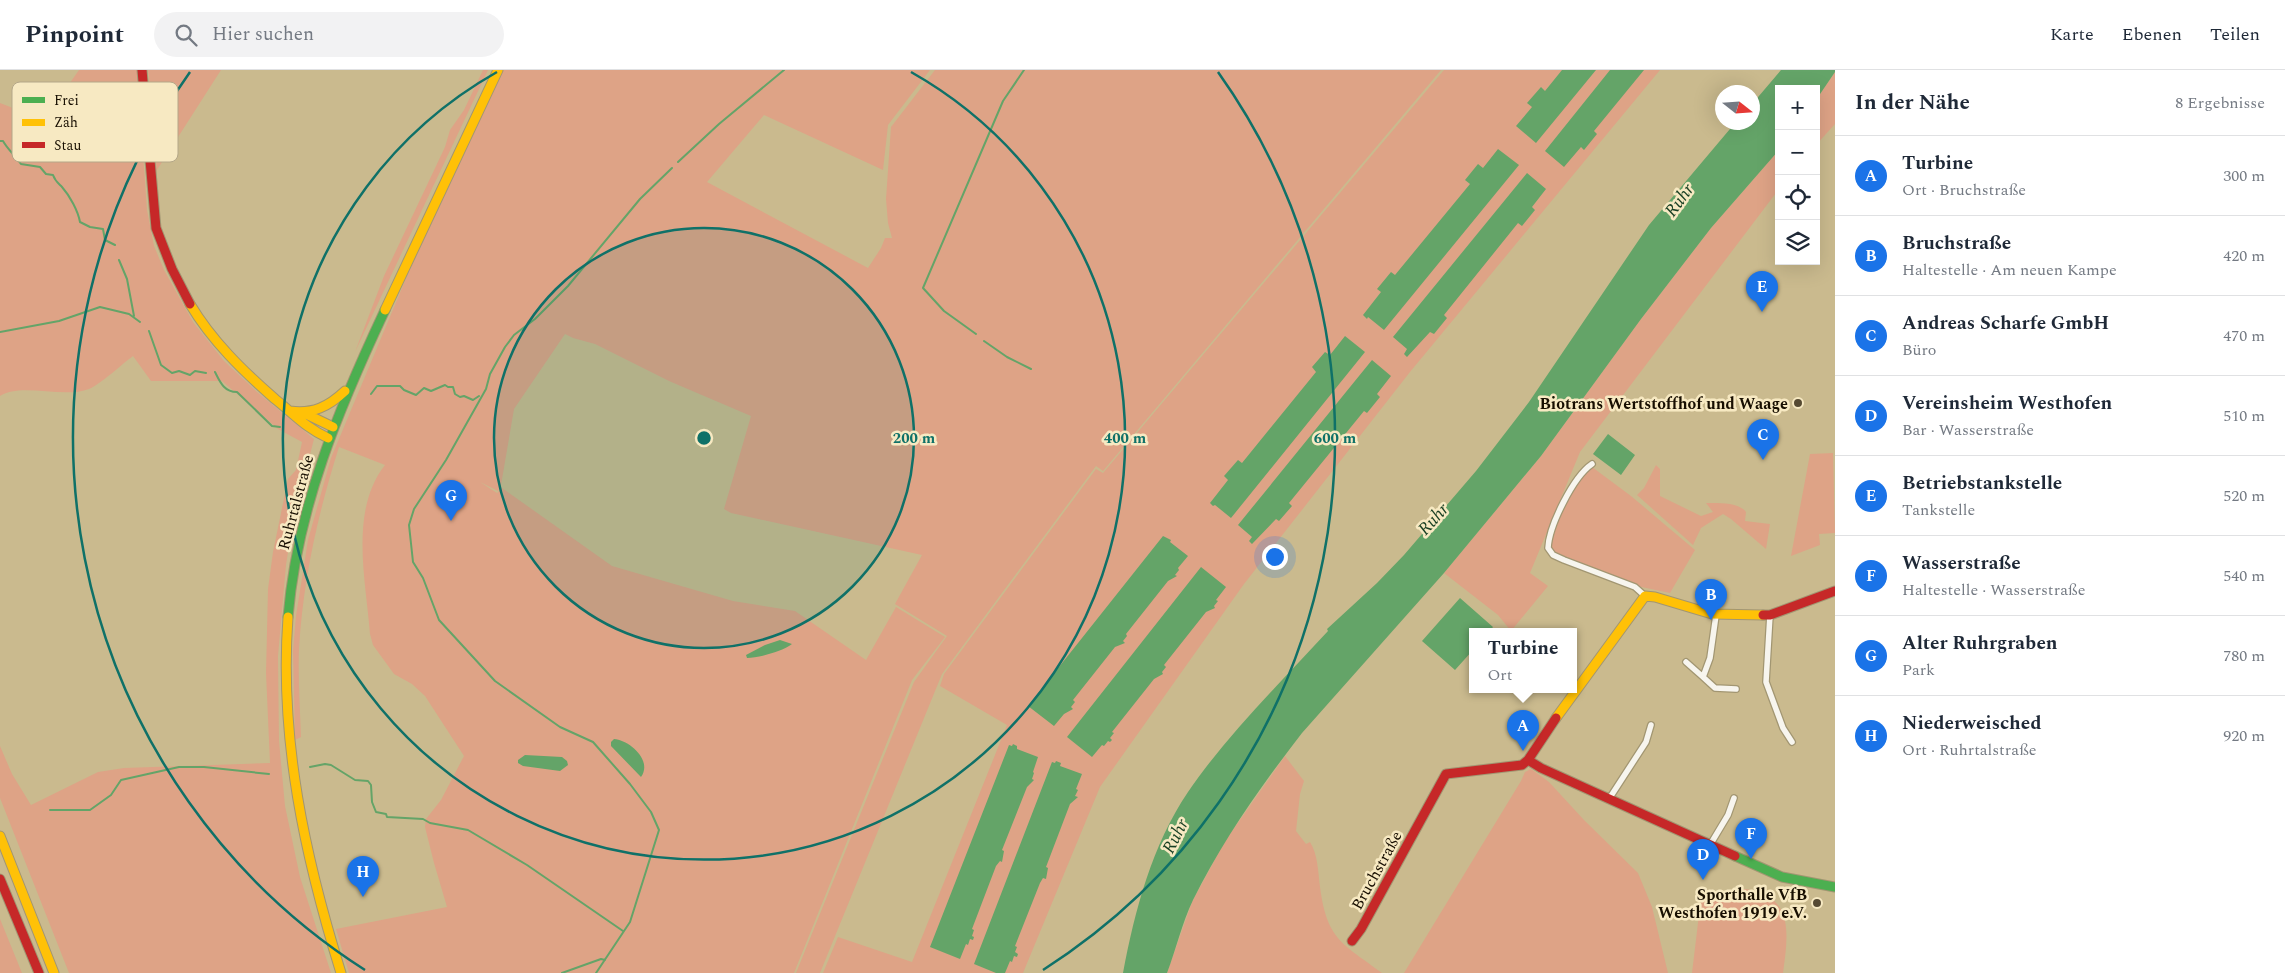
<!DOCTYPE html>
<html lang="de">
<meta charset="utf-8">
<style>
:root{--surface:#fff;--page:#f2f2f3;--text:#1f2937;--muted:#747a83;--line:#e0e1e3;--accent:#1a73e8}
body{margin:0;font-family:Spectral,serif;background:var(--page);color:var(--text)}
.controls{position:absolute;right:15px;top:15px;display:grid;overflow:hidden;border-radius:0px;box-shadow:0 5px 20px #0002}
.controls button{width:45px;height:45px;display:grid;place-items:center;padding:0;border:0;border-bottom:1px solid var(--line);background:var(--surface);color:var(--text);font:25px sans-serif}
.compass{position:absolute;left:1715px;top:15px;width:45px;height:45px;border-radius:50%;background:var(--surface);box-shadow:0 5px 20px #0002;rotate:107deg}
.you{position:absolute;left:1274px;top:486px;width:18px;height:18px;margin:-12px;border:4px solid #fff;border-radius:50%;background:#1a73e8;box-shadow:0 0 0 8px #1a73e833}
.badge{display:grid;place-items:center;width:32px;height:32px;border-radius:50%;background:var(--accent);color:#fff;font-size:16px;font-weight:700}
.pin{position:absolute;translate:-50% -41px;filter:drop-shadow(0 1px 2px #0008)}
.pin::after{content:'';position:absolute;top:26px;width:18px;height:15px;background:inherit;clip-path:polygon(0 0,100% 0,50% 100%)}
.popup{position:absolute;left:1469px;top:558px;width:108px;height:65px;box-sizing:border-box;display:grid;place-content:center;border-radius:0px;background:var(--surface);filter:drop-shadow(0 1px 4px #0005);font-size:16px;white-space:nowrap;color:var(--muted)}
.popup b{font-size:19px;color:var(--text)}
.popup::after{content:'';position:absolute;left:50%;top:100%;margin-left:-10px;border:10px solid transparent;border-top-color:var(--surface)}
.list{margin:0;padding:0;list-style:none}
h2{display:flex;justify-content:space-between;align-items:center;height:65px;margin:0;padding:0 20px;font-size:21px}
h2 small{font-size:16px;font-weight:400;color:var(--muted)}
.list li{display:grid;grid-template-columns:32px 1fr auto;gap:15px;align-items:center;box-sizing:border-box;height:80px;padding:0 20px;border-top:1px solid var(--line)}
.list b{display:block;font-size:19px;white-space:nowrap}
.list p{margin:0;font-size:16px;white-space:nowrap;color:var(--muted)}
.list em{font-size:16px;font-style:normal;color:var(--muted)}
.icon{flex:none;width:28px;height:28px;fill:none;stroke:currentColor;stroke-width:2;stroke-linecap:round;stroke-linejoin:round}
.map{position:relative;flex:none;width:1835px;height:903px;overflow:hidden}
header{display:flex;align-items:center;gap:30px;box-sizing:border-box;height:70px;padding:0 25px;background:var(--surface);border-bottom:1px solid var(--line)}
header strong{font-size:24px}
nav{display:flex;gap:28px;margin-inline-start:auto;font-size:18px}
.search{width:350px;height:45px;background:var(--page);display:flex;align-items:center;gap:12px;box-sizing:border-box;padding:0 18px;border-radius:28px;color:var(--muted);font-size:19px}
main{display:flex}
aside{flex:1;background:var(--surface)}
.map>svg:first-child{display:block}
.green{fill:#dea386}
.water{fill:#64a468}
.lines{fill:none;stroke-linecap:round;stroke-linejoin:round}
.stream{stroke:#64a468;stroke-width:2}
.street-casing{stroke:#a29672;stroke-width:8}
.fast-casing{stroke:#a29672;stroke-width:11}
.slow-casing{stroke:#a29672;stroke-width:11}
.jam-casing{stroke:#a29672;stroke-width:11}
.street{stroke:#f7f5ee;stroke-width:5.5}
.fast{stroke:#4caf50;stroke-width:9}
.slow{stroke:#ffc107;stroke-width:9}
.jam{stroke:#c62828;stroke-width:9}
.ring{fill:none;stroke:#0f7168;stroke-width:2.5}
.poi-dot{fill:#564a32;stroke:#f7e9c2;stroke-width:2}
.labels{text-anchor:middle;stroke-width:5;stroke-linejoin:round;paint-order:stroke}
.poi-label{font-size:16px;font-weight:bold;fill:#170e00;stroke:#f7e9c2;text-anchor:end}
.street-label{font-size:16px;fill:#170e00;stroke:#f7e9c2}
.water-label{font-size:18px;font-style:italic;fill:#183f23;stroke:#f7e9c2}
.key{fill:#f7e9c2;stroke:#b4a788;stroke-width:1}
.key-label{font-size:14px;fill:#170e00}
.centre{fill:#0f7168;stroke:#f7e9c2;stroke-width:2.5}
.ring-label{font-size:15px;text-anchor:middle;font-weight:bold;fill:#0f7168;stroke:#f7e9c2;stroke-width:5;stroke-linejoin:round;paint-order:stroke}
</style>
<header>
<strong>Pinpoint</strong>
<div class="search"><svg class="icon" aria-label="search" viewBox="0 0 24 24"><circle cx="10" cy="10" r="6"/><path d="M15 15l6 6"/></svg>Hier suchen</div>
<nav><a>Karte</a><a>Ebenen</a><a>Teilen</a></nav>
</header>
<main>
<div class="map">
<svg width="1835" height="903" viewBox="0 0 1835 903">
<rect width="100%" height="100%" fill="#caba8e"/>
<path class="green" d="M79 0H137L147 140 154 176 164 200 193 252 224 291 257 322 314 369 293 450 286 495 278 586 279 671 285 736 300 807 331 903H69L0 728V676L12 704 31 735 98 702 124 698 270 693 266 603 268 519 273 482 288 409 296 400 302 372 278 359 222 311H151L133 286C122 294 101 314 89 319 63 329 21 312 0 326V33L44 50Z
M148 0H221L155 103 149 8Z
M483 0H488L355 282 384 206 445 77 450 60 464 40Z
M503 0H930L888 55 883 100 764 45 707 112 868 198 881 178 885 168H892L888 153 886 129 891 57 935 0H1441L1103 401 1096 396 942 604 820 903H796L914 612 947 566 895 534 922 485 731 443 724 439 751 346 669 311 595 274 573 268 565 264 514 339 501 415 498 421 480 412 497 423 502 418 612 496 733 531 795 541 866 590 896 537 945 567 912 610 794 903H349L336 859 447 837 434 793 425 757 426 749 441 730 464 686 425 626 412 614 394 604 373 575 370 564C366 510 349 441 385 395L339 377C318 443 303 510 299 579 298 608 300 638 301 667L295 670 293 581 296 546 308 470 331 388 407 206Z
M1444 0H1660L1410 302 1244 514 1100 717 1023 903H823L838 867 912 892 1007 655 940 616 944 604 1096 399 1103 403Z
M1835 2V54L1816 75V30Z
M1779 80V119L1580 382 1530 503 1548 516 1511 561 1498 545 1444 503 1541 386 1641 249 1711 158Z
M1833 383 1835 463 1819 464 1820 475 1791 486 1810 384Z
M1656 395 1660 399V426L1701 446 1713 442 1706 433C1718 433 1739 432 1746 442L1745 451 1770 454 1766 479 1731 449 1723 444 1701 458 1693 475 1637 425 1644 418Z
M1592 397 1631 426 1695 480 1670 523 1637 516 1555 483 1550 476C1556 453 1573 411 1592 397Z
M1285 686 1304 711 1300 724 1296 761 1306 774 1310 772C1318 785 1318 801 1320 817 1327 870 1342 873 1382 903H1167L1192 832 1225 771Z
M1531 699 1549 712 1584 750 1638 803 1652 837 1668 903H1404L1521 711 1525 702Z
M1745 819C1795 825 1788 866 1783 903H1692L1701 828 1716 830 1726 823Z
M0 849 22 903H0Z"/>
<path class="water" d="M1562 0H1596L1536 73 1516 56 1532 37 1527 33 1541 17 1545 21Z
M1610 0H1644L1594 61 1597 64 1584 80 1581 77 1564 97 1545 81Z
M1781 0H1835V2L1816 30V19H1779V80L1711 158 1641 249 1541 386 1444 503 1302 663C1261 716 1223 770 1193 830 1182 853 1176 879 1167 903H1123C1135 840 1152 775 1188 722 1226 666 1282 611 1328 561L1327 559 1377 513 1404 485 1476 401 1529 332 1649 155 1735 53 1752 52 1753 33Z
M1498 79 1519 95 1384 260 1368 247 1367 249 1363 245 1381 222 1377 219 1391 202 1395 205 1470 114 1465 110 1478 94 1483 98Z
M1527 103 1546 119 1532 137 1535 140 1522 156 1518 153 1444 245 1447 248 1434 264 1430 262 1407 287 1404 284 1407 279 1393 267Z
M1345 266 1365 282 1231 448 1215 435 1213 436 1210 433 1228 410 1224 406 1238 390 1242 393 1316 302 1312 297 1325 282 1330 285Z
M1372 290 1391 306 1377 324 1380 327 1367 343 1364 341 1289 433 1292 436 1279 451 1276 449 1252 474 1249 471 1252 467 1238 455Z
M1608 364 1635 385 1621 405 1593 384Z
M1163 466 1171 470 1170 472 1188 486 1178 498 1179 500 1175 505 1177 506 1168 511 1126 564 1127 566 1123 571 1125 573 1115 577 1073 630 1075 632 1071 637 1073 639 1064 644 1054 656 1028 636Z
M1201 497 1226 517 1216 530 1218 531 1214 536 1215 538 1206 542 1164 595 1166 597 1162 602 1163 604 1154 609 1112 662 1114 663 1110 668 1112 670 1110 672 1108 671 1104 676 1102 675 1092 687 1067 667Z
M1460 528 1493 557 1489 562H1473V580L1455 600 1422 571Z
M780 570 792 574C783 581 759 588 747 588L746 585 765 575Z
M614 669C629 670 653 690 641 707L611 676V672Z
M1013 674 1017 676V679L1038 687 1033 702 1034 703 1032 709 1034 710 1027 717 1002 780 1004 781 1002 792 1000 791 996 796 972 859 974 860 972 866 974 867 973 870 970 869 968 875 966 874 960 889 930 877 1009 675 1012 676Z
M525 685 562 687 567 691 568 695 560 701 523 696 518 693V690Z
M1056 691 1061 693 1060 696 1082 704 1076 719 1078 720 1075 726 1078 727 1070 734 1046 797 1048 798 1046 809 1043 808 1040 813 1015 876 1017 877 1015 882 1018 884 1017 887 1014 886 1012 892 1010 891 1005 903H996L974 894 1052 692 1055 693Z"/>
<g class="lines">
<path class="stream" d="M0 71H3C8 80 15 85 21 94L40 97 46 104 53 105C55 111 58 113 62 117 70 126 78 141 80 152L90 157 103 159 105 170 115 175
M678 92 719 54 784 0
M119 190 127 209 134 246
M149 261 161 295 172 303 179 301 190 305 195 301 206 303
M0 262 59 251 100 237 129 244 140 252
M976 264 944 241 923 218 1003 31 1024 0
M984 271 1007 287 1031 299
M215 302C220 312 224 322 237 322L272 356 280 357
M371 324 377 316H400L404 320 416 325 424 318 431 321 445 315 448 317H453L455 324 460 327 464 326 473 330 479 326
M310 697 325 694 331 695 355 710 368 711 371 715 372 732 376 742 386 744 387 747 423 749 430 753 468 760 527 795 623 861
M50 740H90L111 725 121 710 179 697H204L269 704
M562 903 601 889 605 890
M596 903 630 852 659 760 651 742 630 714 593 672 560 657 495 611 439 550 423 508 413 492 409 455 414 439 446 390 486 319 490 304 505 277 514 265 535 249 568 216 640 129 672 98"/>
<g class="street-casing">
<path id="street" d="M1592 394C1573 407 1549 456 1548 478L1553 485 1564 490 1635 517 1645 526
M1770 545 1766 612 1783 658 1792 672
M1686 592 1703 607 1710 588 1716 545
M1703 607 1715 618 1736 619
M1609 729 1646 672 1651 655
M1710 775 1728 745 1734 728"/>
</g>
<g class="fast-casing">
<path id="fast" d="M288 547C297 438 339 338 385 240
M1735 786 1782 807 1835 817"/>
</g>
<g class="slow-casing">
<path id="slow" d="M190 234C212 271 243 301 275 329 294 344 306 358 328 368
M385 240 498 0
M290 341C313 344 328 337 345 321
M306 344 333 357
M288 547C279 669 305 787 341 903
M1556 648 1645 526 1655 527 1712 544 1763 545
M0 766 54 903"/>
</g>
<g class="jam-casing">
<path id="jam" d="M142 0 156 158 172 199 190 234
M1763 545H1770L1835 521
M1528 690 1541 698 1735 786
M0 809 39 903
M1352 871 1361 859 1446 704 1522 695 1528 690 1556 648"/>
</g>
<use href="#street" class="street"/>
<use href="#fast" class="fast"/>
<use href="#slow" class="slow"/>
<use href="#jam" class="jam"/>
</g>
<circle cx="704" cy="368" r="210" fill="#0f7168" fill-opacity=".12"/>
<g class="ring">
<circle cx="704" cy="368" r="210"/>
<path d="M911 2A421 421 0 1 1 497 2"/>
<path d="M365 900A631 631 0 0 1 190 2M1218 2A631 631 0 0 1 1043 900"/>
</g>
<g class="poi-dot">
<circle cx="1798" cy="333" r="5"/>
<circle cx="1817" cy="833" r="5"/>
</g>
<g class="labels">
<g class="poi-label">
<text x="1788" y="339">Biotrans Wertstoffhof und Waage</text>
<text x="1807" y="830">Sporthalle VfB<tspan x="1807" dy="18">Westhofen 1919 e.V.</tspan></text>
</g>
<g class="street-label">
<text transform="translate(295 432) rotate(-75)" y="6">Ruhrtalstraße</text>
<text transform="translate(1376 800) rotate(-61)" y="6">Bruchstraße</text>
</g>
<g class="water-label">
<text transform="translate(1679 130) rotate(-54)" y="6">Ruhr</text>
<text transform="translate(1433 449) rotate(-48)" y="6">Ruhr</text>
<text transform="translate(1175 766) rotate(-63)" y="6">Ruhr</text>
</g>
</g>
<rect x="12" y="12" width="166" height="80" rx="8" class="key"/>
<rect x="22" y="27" width="23" height="6" fill="#4caf50"/>
<rect x="22" y="49" width="23" height="7" fill="#ffc107"/>
<rect x="22" y="72" width="23" height="6" fill="#c62828"/>
<g class="key-label">
<text x="54" y="35">Frei</text>
<text x="54" y="57">Zäh</text>
<text x="54" y="80">Stau</text>
</g>
<circle cx="704" cy="368" r="8" class="centre"/>
<g class="ring-label">
<text x="914" y="373">200 m</text>
<text x="1125" y="373">400 m</text>
<text x="1335" y="373">600 m</text>
</g>
</svg>
<div class="controls">
<button>+</button>
<button>−</button>
<button><svg class="icon" aria-label="locate" viewBox="0 0 24 24"><circle cx="12" cy="12" r="6"/><path d="M12 2v4M12 18v4M2 12h4M18 12h4"/></svg></button>
<button><svg class="icon" aria-label="layers" viewBox="0 0 24 24"><path d="M12 4l9 5-9 5-9-5zM3 14l9 5 9-5"/></svg></button>
</div>
<svg class="compass" viewBox="-18 -18 36 36"><path d="M0-13l5 13h-10z" fill="#e53935"/><path d="M0 13l5-13h-10z" fill="#747a83"/></svg>
<div class="you"></div>
<div class="pin badge" style="left:1523px;top:681px">A</div>
<div class="popup"><b>Turbine</b>Ort</div>
<div class="pin badge" style="left:1711px;top:550px">B</div>
<div class="pin badge" style="left:1763px;top:390px">C</div>
<div class="pin badge" style="left:1703px;top:810px">D</div>
<div class="pin badge" style="left:1762px;top:242px">E</div>
<div class="pin badge" style="left:1751px;top:789px">F</div>
<div class="pin badge" style="left:451px;top:451px">G</div>
<div class="pin badge" style="left:363px;top:827px">H</div>
</div>
<aside>
<h2>In der Nähe<small>8 Ergebnisse</small></h2>
<ul class="list">
<li><span class="badge">A</span><div><b>Turbine</b><p>Ort · Bruchstraße</p></div><em>300 m</em></li>
<li><span class="badge">B</span><div><b>Bruchstraße</b><p>Haltestelle · Am neuen Kampe</p></div><em>420 m</em></li>
<li><span class="badge">C</span><div><b>Andreas Scharfe GmbH</b><p>Büro</p></div><em>470 m</em></li>
<li><span class="badge">D</span><div><b>Vereinsheim Westhofen</b><p>Bar · Wasserstraße</p></div><em>510 m</em></li>
<li><span class="badge">E</span><div><b>Betriebstankstelle</b><p>Tankstelle</p></div><em>520 m</em></li>
<li><span class="badge">F</span><div><b>Wasserstraße</b><p>Haltestelle · Wasserstraße</p></div><em>540 m</em></li>
<li><span class="badge">G</span><div><b>Alter Ruhrgraben</b><p>Park</p></div><em>780 m</em></li>
<li><span class="badge">H</span><div><b>Niederweisched</b><p>Ort · Ruhrtalstraße</p></div><em>920 m</em></li>
</ul>
</aside>
</main>
